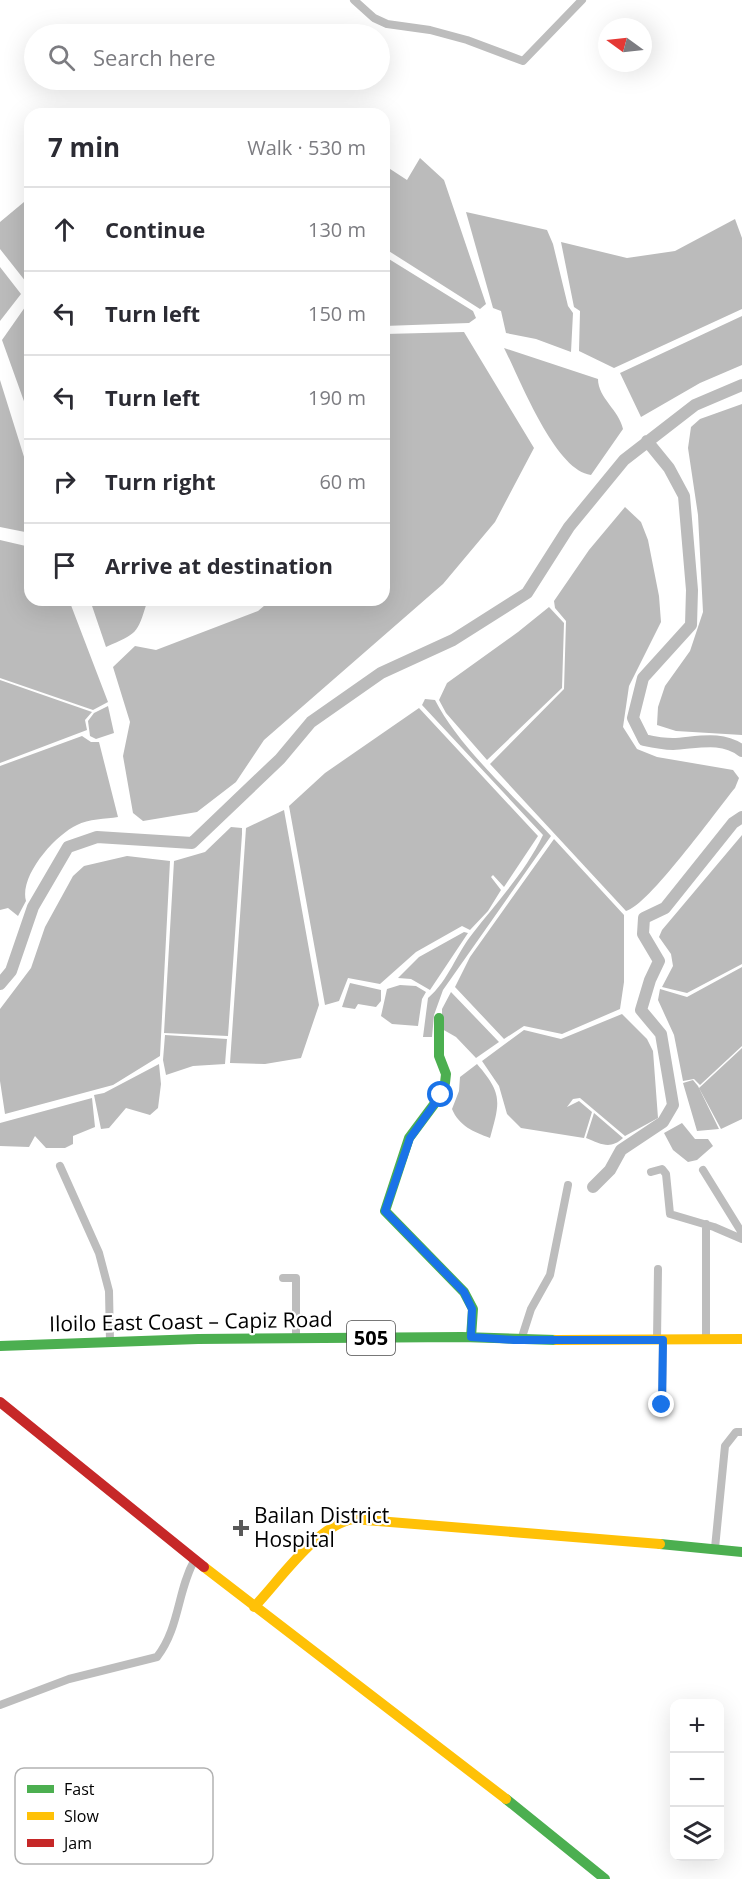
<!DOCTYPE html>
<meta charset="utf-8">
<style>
:root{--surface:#fff;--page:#f2f2f3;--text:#2b2b33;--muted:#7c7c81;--line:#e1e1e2}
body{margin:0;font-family:"Open Sans",sans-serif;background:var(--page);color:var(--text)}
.controls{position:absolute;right:18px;bottom:18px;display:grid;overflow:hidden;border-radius:12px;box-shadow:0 6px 24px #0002}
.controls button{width:54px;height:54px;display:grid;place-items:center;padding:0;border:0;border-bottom:2px solid var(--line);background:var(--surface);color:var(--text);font:30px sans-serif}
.compass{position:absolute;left:598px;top:18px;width:54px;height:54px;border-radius:50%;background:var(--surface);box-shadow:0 6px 24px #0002;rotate:285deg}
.stop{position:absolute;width:18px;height:18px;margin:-14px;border:4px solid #1a73e8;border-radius:50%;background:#fff}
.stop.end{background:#1a73e8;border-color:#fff;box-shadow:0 2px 6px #0008}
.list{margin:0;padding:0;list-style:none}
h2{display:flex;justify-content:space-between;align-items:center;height:78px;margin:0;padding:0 24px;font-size:26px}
h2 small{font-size:20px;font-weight:400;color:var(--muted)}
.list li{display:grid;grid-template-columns:39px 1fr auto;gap:18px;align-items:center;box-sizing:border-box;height:84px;padding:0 24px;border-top:2px solid var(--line)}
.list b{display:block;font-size:22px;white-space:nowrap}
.list em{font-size:20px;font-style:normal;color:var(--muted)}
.icon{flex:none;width:33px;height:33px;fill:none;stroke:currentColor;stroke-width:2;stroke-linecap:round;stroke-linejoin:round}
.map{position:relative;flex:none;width:742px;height:1879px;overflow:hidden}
.search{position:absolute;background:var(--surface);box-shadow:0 6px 24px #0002;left:24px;top:24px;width:366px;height:66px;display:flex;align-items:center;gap:15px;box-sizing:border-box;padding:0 21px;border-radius:33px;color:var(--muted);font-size:22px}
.panel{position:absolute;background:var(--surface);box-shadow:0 6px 24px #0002;left:24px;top:108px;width:366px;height:498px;border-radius:18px}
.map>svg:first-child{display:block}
.water{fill:#bbb}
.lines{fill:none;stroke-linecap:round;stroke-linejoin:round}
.river{stroke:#bbb;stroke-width:12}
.street{stroke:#bdbdbd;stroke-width:8}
.fast{stroke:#4caf50;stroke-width:10}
.slow{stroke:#ffc107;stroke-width:10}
.jam{stroke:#c62828;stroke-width:10}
.route{stroke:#1a73e8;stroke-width:8}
.poi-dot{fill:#595959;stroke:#fff;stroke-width:2}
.labels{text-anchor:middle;stroke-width:4.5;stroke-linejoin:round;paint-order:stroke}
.shield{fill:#fff;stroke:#4c4c4c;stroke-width:1.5}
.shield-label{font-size:20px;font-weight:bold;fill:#000}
.street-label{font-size:21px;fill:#000;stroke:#fff}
.poi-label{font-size:21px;fill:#000;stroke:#fff;text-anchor:start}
.key{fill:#fff;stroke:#b2b2b2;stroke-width:1.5}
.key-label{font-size:16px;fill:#000}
</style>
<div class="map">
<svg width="742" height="1879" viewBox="0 0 742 1879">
<rect width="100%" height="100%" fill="#fff"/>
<path class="water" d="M420 158 444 180 486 304 480 309 384 248V165L407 180Z
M30 197V287L0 249V222Z
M466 212 547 230 553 244 568 306 573 313 571 352 536 339 506 333 501 311 493 308Z
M735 219 742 238V309L614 368 579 351 580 311 574 307 561 242 627 258 675 251Z
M384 256 473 311 476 318 469 323 384 326Z
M0 267 21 294 0 321Z
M30 300V418L2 340Z
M742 316V365L700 383 641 417 620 373Z
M464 332 534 448 495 522 443 584 264 740 236 782 197 812 143 821 133 813 123 756 130 722 113 667 135 646 156 650 258 611 271 600H384L385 334Z
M504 348 598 379C598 398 619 410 623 429L591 475C555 471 520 379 504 348Z
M0 380 30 476V533L0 527Z
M742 404V735L676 731 657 725 658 707 665 686 690 651 703 612 698 515 688 448 691 427 700 419Z
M625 507 641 522 648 540 659 596 661 622 629 686 623 727 637 749 657 757 733 770 739 778 735 788C716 811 648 906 626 911L490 764 564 689 566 621 555 608 554 601 589 550Z
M0 540 30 547V600H69L108 702 93 710 0 678Z
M90 600 147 602C137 635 137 633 106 647Z
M549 607 564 623 562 688 487 760 446 713 439 700 447 683 518 632Z
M0 680 92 712 85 720 87 730 0 763Z
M425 699 435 700C458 746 515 797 551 836L443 990 434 1015 432 1037H423L428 998C449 980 456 954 473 933 497 902 526 871 543 835L422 705Z
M108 706 114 733 96 739 90 736 88 721 94 713Z
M419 708 538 836 504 887 493 875 491 877 501 890 488 911 470 930 462 926 416 952 380 984 348 978 339 1001 325 1005 289 806 325 773Z
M82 736 91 742H99L118 817C106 819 88 819 77 825 55 835 19 876 26 901L18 916 8 908 0 910V766Z
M284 810 319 1005 301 1058 265 1064 230 1063 246 828Z
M231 827 242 828V834L228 1036 164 1033 174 861 205 852Z
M742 835V964L687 993 662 987 673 966 671 954 659 937 662 930Z
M554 839 624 915V982L620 1009 562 1034 524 1026 504 1039 455 987 470 957Z
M127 856 170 861 160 1056 113 1085 5 1114 0 1081V1009L31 968 45 927 73 876 84 866Z
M464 932 468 933 430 990 411 979 398 978 419 957Z
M742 967V1046L700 1085 694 1079 683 1081 674 1035 658 1000 660 989 687 997Z
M350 983 381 990V1001L376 1007 358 1004 355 1009 342 1007Z
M400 985 416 986 426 992 422 999 418 1026 392 1024 381 1016 387 989Z
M451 992 499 1042 476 1058 456 1037 442 1029V1009Z
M622 1014 647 1039 653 1051 658 1118 625 1136 580 1098 573 1099 567 1107 579 1101 592 1112 584 1138 521 1128 507 1114 499 1086 482 1061 524 1030 561 1039Z
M165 1035 227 1039 225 1064 193 1066 166 1075 163 1060Z
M742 1048V1119L721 1129 699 1088Z
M159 1064 161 1084 158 1108 150 1115 126 1108 109 1128 101 1129 94 1095 104 1093Z
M477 1064C503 1094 500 1102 490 1138 474 1132 459 1126 452 1109L459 1091 460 1077Z
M693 1080 698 1086 719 1129 697 1131 683 1083Z
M92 1098 95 1127 73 1136V1144L65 1148H46L35 1136 29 1147 0 1146V1123Z
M594 1113 623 1138C610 1150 601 1144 586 1138Z
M682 1123 695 1139H708L713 1146 697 1160 688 1162 673 1150 664 1133Z"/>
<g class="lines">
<path class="river" d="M647 441 669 468 684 496 692 590 691 625 643 678 633 718 644 740C653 742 663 744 673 744 696 743 722 735 742 751
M0 984 11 971 33 907 68 847 97 837 192 843 280 759 311 722 381 673 453 640 527 593 569 527 624 460 695 405 742 385
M593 1187 610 1170 621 1150 663 1122 673 1105 661 1034 641 1010 650 980 659 961 643 934 644 918 665 908 733 823 742 817"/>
<path class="street" d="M354 0 374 18 387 24 430 30 467 40 523 61 582 0
M60 1166 99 1253 109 1291 110 1342
M703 1170 742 1233
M651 1172 662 1169 666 1174 670 1214 714 1227 742 1239
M706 1224V1339
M283 1278H296V1338
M521 1340 531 1309 550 1275 568 1185
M657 1340 658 1269
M662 1405 663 1340
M715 1548 725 1446 736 1432H742
M0 1705 69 1679 157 1657C180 1627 177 1591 195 1559"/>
<path class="fast" d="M439 1018V1056L446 1074 445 1083 441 1095 409 1138 385 1211 464 1292 473 1309 471 1337
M0 1346 198 1339 462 1337 556 1340
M660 1544 742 1552
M506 1799 605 1879"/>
<path class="slow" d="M556 1340 742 1339
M204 1567 506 1799
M254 1607C280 1580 316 1526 353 1519L660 1544"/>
<path class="jam" d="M0 1402 204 1567"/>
</g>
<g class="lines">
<path class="route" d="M441 1095 410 1138 385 1211 464 1292 472 1309 471 1337 514 1340H663L662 1405"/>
</g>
<path class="poi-dot" d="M238 1519h6v6h6v6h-6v6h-6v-6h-6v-6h6z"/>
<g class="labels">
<rect class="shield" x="347" y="1321" width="48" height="34" rx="4.5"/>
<g class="shield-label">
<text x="371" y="1345">505</text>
</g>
<g class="street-label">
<text transform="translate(191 1322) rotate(-1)" y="7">Iloilo East Coast – Capiz Road</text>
</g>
<g class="poi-label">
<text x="254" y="1523">Bailan District<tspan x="254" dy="24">Hospital</tspan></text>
</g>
</g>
<rect x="15" y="1768" width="198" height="96" rx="9" class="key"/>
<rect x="27" y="1785" width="27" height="8" fill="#4caf50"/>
<rect x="27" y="1812" width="27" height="8" fill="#ffc107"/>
<rect x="27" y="1839" width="27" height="8" fill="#c62828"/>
<g class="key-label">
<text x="64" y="1795">Fast</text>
<text x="64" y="1822">Slow</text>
<text x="64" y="1849">Jam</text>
</g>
</svg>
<div class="controls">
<button>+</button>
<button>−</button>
<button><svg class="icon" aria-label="layers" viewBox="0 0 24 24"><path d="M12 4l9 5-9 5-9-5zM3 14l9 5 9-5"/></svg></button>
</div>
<svg class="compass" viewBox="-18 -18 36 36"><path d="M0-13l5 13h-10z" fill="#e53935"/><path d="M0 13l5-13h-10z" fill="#7c7c81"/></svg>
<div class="stop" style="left:441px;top:1095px"></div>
<div class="stop end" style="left:662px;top:1405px"></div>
<div class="search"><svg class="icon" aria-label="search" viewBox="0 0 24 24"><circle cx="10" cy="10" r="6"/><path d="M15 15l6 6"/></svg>Search here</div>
<section class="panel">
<h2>7 min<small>Walk · 530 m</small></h2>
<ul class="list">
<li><svg class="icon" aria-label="ahead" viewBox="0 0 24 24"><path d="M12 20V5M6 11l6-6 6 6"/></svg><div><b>Continue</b></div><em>130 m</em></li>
<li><svg class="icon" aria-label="left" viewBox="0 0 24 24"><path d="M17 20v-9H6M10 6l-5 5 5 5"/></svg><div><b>Turn left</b></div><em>150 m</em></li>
<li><svg class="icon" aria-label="left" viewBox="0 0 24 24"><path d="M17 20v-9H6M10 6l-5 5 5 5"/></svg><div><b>Turn left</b></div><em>190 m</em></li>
<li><svg class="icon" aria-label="right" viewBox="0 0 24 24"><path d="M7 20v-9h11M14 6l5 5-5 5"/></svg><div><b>Turn right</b></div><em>60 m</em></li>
<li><svg class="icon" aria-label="arrive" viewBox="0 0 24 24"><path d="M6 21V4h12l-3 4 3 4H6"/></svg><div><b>Arrive at destination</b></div></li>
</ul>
</section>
</div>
